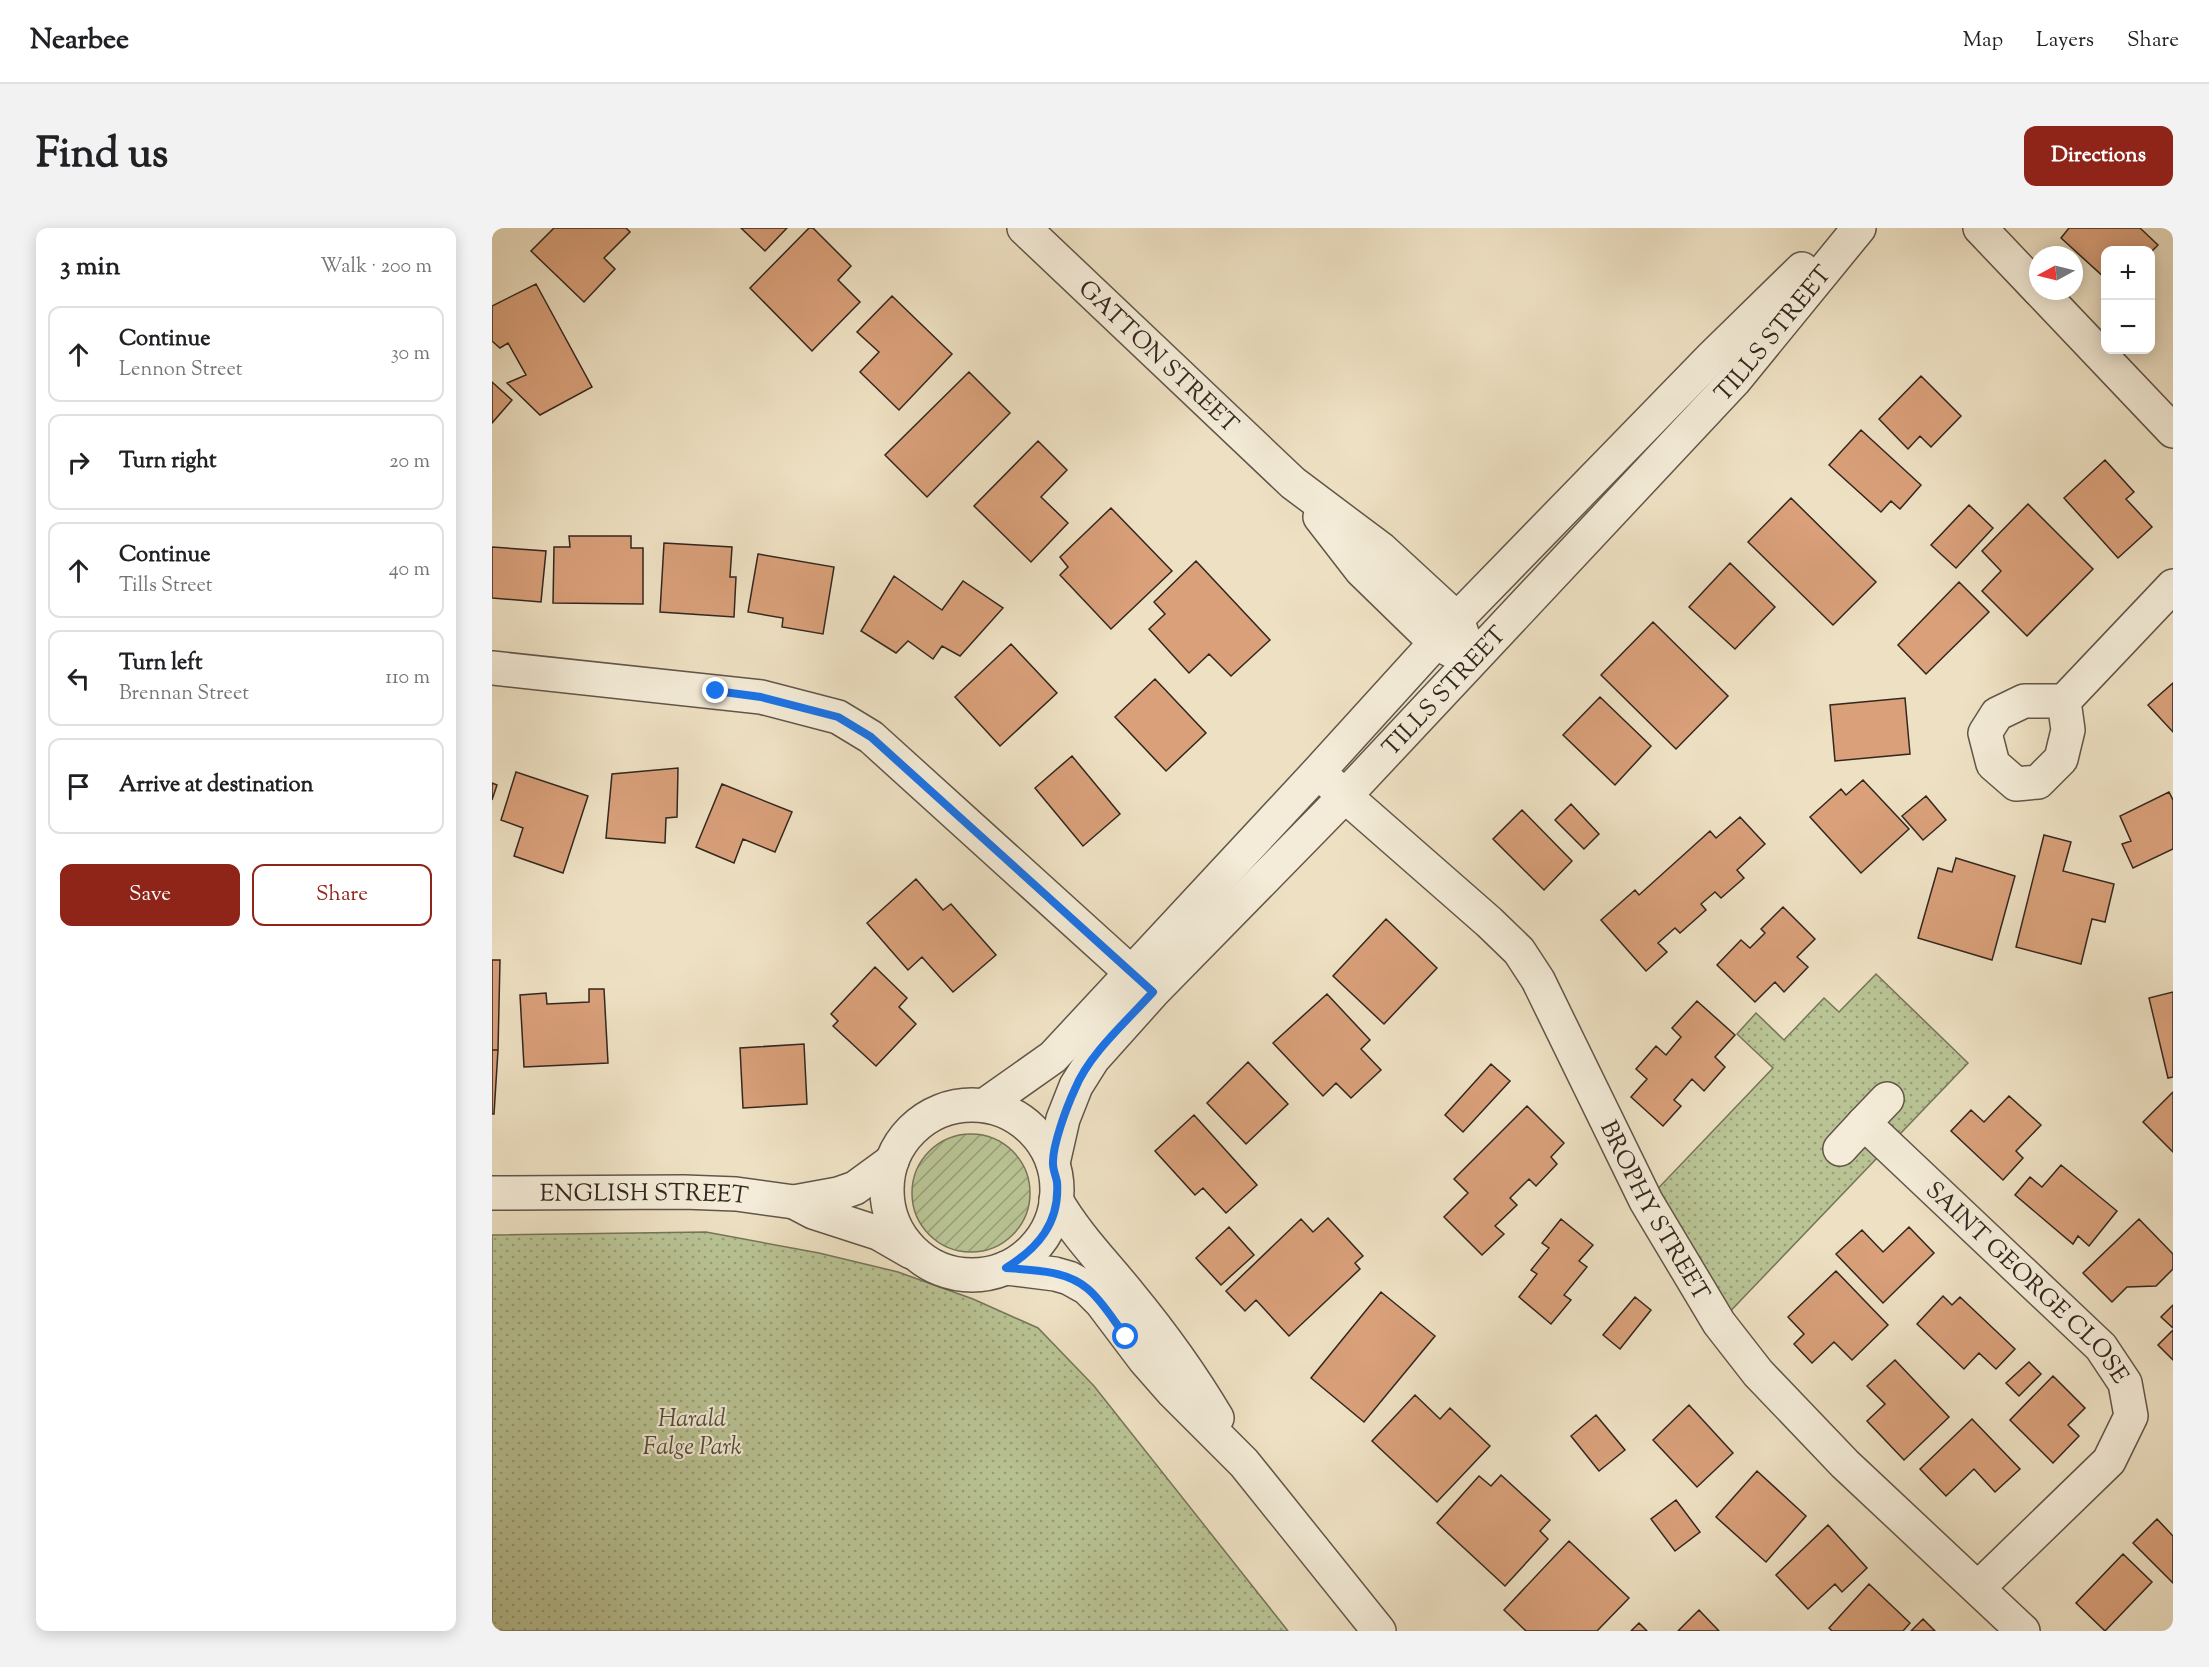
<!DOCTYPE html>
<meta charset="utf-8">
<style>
:root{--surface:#fff;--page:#f2f2f2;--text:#202124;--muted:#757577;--line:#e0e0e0;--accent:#8f2418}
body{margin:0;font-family:"Sorts Mill Goudy",serif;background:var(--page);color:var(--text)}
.controls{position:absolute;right:18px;top:18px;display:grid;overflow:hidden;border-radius:12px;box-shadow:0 3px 15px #0003}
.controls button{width:54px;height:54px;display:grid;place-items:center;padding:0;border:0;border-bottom:2px solid var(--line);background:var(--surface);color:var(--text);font:30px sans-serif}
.compass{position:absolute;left:1537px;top:18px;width:54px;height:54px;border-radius:50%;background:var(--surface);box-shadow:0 3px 15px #0003;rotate:263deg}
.stop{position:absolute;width:18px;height:18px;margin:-14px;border:4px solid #1a73e8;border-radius:50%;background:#fff}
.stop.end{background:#1a73e8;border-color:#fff;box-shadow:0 2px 6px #0008}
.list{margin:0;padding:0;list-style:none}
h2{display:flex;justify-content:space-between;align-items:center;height:78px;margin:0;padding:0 24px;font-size:26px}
h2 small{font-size:20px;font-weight:400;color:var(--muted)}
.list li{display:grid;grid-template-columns:39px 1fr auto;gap:18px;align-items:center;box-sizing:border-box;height:96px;margin:0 12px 12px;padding:0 12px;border:2px solid var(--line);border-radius:12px}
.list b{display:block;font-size:22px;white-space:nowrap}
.list p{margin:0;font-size:20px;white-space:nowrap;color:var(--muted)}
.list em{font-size:20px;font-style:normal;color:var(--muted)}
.actions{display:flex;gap:12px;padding:18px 24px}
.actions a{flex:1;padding:14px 0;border:2px solid var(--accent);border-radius:12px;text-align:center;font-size:21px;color:var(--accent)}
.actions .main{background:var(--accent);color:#fff}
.icon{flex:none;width:33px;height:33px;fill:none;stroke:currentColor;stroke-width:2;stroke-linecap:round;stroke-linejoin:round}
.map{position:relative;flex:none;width:1681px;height:1403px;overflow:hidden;border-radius:12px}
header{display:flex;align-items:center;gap:36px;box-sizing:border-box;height:84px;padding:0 30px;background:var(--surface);border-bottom:2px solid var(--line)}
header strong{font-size:28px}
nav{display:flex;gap:33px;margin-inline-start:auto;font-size:21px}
.intro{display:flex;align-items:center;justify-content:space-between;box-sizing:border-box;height:144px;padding:0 36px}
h1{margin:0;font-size:42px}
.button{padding:15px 27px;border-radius:12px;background:var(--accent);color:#fff;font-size:21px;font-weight:700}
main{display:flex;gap:36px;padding:0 36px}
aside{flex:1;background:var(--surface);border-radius:12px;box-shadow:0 3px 15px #0003}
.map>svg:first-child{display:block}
.park{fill:url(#park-dots);stroke:#76755a;stroke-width:1.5}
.garden{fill:url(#garden-furrows);stroke:#76755a;stroke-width:1.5}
.building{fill:#d9a07a;stroke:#332720;stroke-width:1.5}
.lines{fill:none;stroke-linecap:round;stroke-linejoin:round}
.minor-casing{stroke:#625649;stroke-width:36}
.minor{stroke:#f4ecd8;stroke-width:33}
.route{stroke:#1a73e8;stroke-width:8}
.labels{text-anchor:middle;stroke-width:4.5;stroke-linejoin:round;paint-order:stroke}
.street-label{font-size:24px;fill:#332720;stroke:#f4ecd8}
.park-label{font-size:24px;font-style:italic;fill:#544e3d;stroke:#f4ecd8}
</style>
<header>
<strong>Nearbee</strong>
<nav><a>Map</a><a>Layers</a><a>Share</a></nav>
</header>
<div class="intro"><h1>Find us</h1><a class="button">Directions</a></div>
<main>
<aside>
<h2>3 min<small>Walk · 200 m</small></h2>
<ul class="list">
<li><svg class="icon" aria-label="ahead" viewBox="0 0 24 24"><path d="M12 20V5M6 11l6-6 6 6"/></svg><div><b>Continue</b><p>Lennon Street</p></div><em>30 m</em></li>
<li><svg class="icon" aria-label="right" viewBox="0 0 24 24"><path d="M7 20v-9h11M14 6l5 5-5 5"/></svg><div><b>Turn right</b></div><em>20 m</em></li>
<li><svg class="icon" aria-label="ahead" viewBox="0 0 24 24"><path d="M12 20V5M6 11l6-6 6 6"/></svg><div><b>Continue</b><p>Tills Street</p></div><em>40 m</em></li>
<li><svg class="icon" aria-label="left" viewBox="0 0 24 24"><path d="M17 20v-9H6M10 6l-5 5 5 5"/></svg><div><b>Turn left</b><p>Brennan Street</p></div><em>110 m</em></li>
<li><svg class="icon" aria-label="arrive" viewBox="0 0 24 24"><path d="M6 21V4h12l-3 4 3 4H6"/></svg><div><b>Arrive at destination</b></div></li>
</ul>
<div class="actions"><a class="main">Save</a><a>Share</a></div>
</aside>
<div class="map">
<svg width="1681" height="1403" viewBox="0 0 1681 1403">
<defs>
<pattern id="park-dots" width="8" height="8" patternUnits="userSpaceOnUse" patternTransform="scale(1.5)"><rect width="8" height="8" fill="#b9c394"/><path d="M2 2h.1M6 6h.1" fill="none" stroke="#979e78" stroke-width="1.8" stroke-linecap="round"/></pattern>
<pattern id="garden-furrows" width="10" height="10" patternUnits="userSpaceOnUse" patternTransform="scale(1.5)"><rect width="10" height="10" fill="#b9c394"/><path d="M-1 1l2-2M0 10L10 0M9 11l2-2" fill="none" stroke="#979e78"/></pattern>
</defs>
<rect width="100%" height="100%" fill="#eee1c3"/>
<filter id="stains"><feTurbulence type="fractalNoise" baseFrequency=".00333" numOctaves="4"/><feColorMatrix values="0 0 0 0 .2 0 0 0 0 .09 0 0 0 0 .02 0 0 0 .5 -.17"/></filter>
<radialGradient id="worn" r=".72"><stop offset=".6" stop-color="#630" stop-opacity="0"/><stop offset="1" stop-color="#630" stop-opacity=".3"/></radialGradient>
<path class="park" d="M1384 746 1476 835 1227 1095 1154 973 1281 840 1245 806 1264 785 1292 812 1332 770 1347 784Z
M214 1004 327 1025 406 1044 481 1071 546 1100 602 1158 796 1403H0V1007Z"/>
<path class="garden" d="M420 965a59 59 0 1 1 118 0a59 59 0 1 1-118 0Z"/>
<path class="building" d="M62 0H134L138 4 112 30 123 41 92 74 39 23Z
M249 0H295L273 23Z
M317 0H321L359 38 346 52 368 74 320 123 258 60Z
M1577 0H1648L1666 17 1658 25V22H1614V51L1569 10Z
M44 56 100 159 48 187 15 155 34 147 16 115 8 120 0 113V78Z
M400 68 460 126 407 182 368 144 387 124 365 104Z
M477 144 518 185 435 269 393 227Z
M1429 148 1469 188 1439 219 1428 208 1416 221 1387 191Z
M0 154 20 172 0 195Z
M1369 202 1429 257 1408 281 1399 273 1389 284 1337 237Z
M546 213 575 242 549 269 576 295 539 334 482 278Z
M1613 232 1642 264 1634 271 1660 299 1626 330 1572 270Z
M1299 270 1384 354 1341 397 1256 314Z
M1536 276 1601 341 1535 408 1490 363 1509 343 1490 323Z
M1477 277 1501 300 1464 340 1439 317Z
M619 280 680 343 619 401 568 347 576 339 568 329Z
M77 308H139V320H151V376L61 375 62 319H78Z
M172 315 240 319 238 349H244L242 389 168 384Z
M0 319 54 323 49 374 0 370Z
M266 326 342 339 331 406 290 399 291 390 256 384Z
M704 333 778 412 739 448 717 426 697 445 657 401 673 386 662 374Z
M1238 335 1283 379 1243 421 1197 379Z
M402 348 450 382 471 353 511 380 468 428 450 418 441 431 416 413 404 425 369 403Z
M1467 354 1497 384 1434 446 1406 417Z
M1161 394 1236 468 1184 521 1109 447Z
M519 416 565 465 508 518 463 469Z
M663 451 714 505 674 543 623 489Z
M1681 455V504L1656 477Z
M1108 469 1159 518 1123 557 1071 507Z
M1413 470 1418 526 1343 533 1338 477Z
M580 528 628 586 591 618 543 560Z
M186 540 185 589 174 590 173 615 114 610 120 546Z
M24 544 96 568 71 645 22 628 31 600 9 592Z
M1371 552 1417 601 1369 645 1318 589 1349 561 1354 567Z
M0 555 5 557 0 572Z
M230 556 300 584 283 624 251 611 242 635 204 619Z
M1677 564 1681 572V621L1641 640 1630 616 1639 613 1628 588Z
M1434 568 1454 592 1431 612 1410 588Z
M1079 576 1107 606 1092 621 1063 592Z
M1030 582 1080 633 1052 662 1001 611Z
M1248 589 1273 616 1245 642 1252 650 1229 670 1223 664 1209 676 1214 682 1188 705 1183 700 1166 715 1175 724 1154 743 1109 692 1143 662 1147 667 1218 603 1224 610Z
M1552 607 1579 614 1571 643 1622 656 1613 694 1600 691 1589 736 1524 719Z
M1464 630 1523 648 1500 732 1426 710 1446 640 1460 644Z
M424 651 451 682 459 676 504 727 461 764 430 729 416 742 375 695Z
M1291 679 1323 711 1305 729 1316 739 1292 764 1283 754 1263 774 1225 737 1249 712 1258 720 1273 705 1269 701Z
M894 691 945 740 892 796 841 748Z
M0 732H8L6 822H0Z
M383 739 415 770 407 779 424 796 384 838 341 798 346 793 339 786Z
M97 761H112L116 835 32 839 28 767 54 765 55 776 97 774Z
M1681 764V849L1676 850 1657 770Z
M835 766 878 812 869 821 889 842 859 870 844 855 831 868 781 815Z
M1205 773 1243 807 1223 829 1233 839 1212 863 1200 851 1182 872 1189 878 1171 898 1139 869 1155 851 1144 841 1164 818 1174 827 1189 809 1180 800Z
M312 816 315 876 251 880 248 820Z
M0 822H6L2 886H0Z
M756 834 796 876 754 916 715 875Z
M999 836 1018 853 971 904 953 887Z
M1681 864V924L1651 894Z
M1517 868 1549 897 1524 923 1531 930 1511 952 1459 903 1479 882 1492 894Z
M1035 878 1072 915 1059 929 1065 936 1044 958 1037 951 1018 970 1025 977 1003 998 1012 1006 990 1027 952 989 976 965 962 951Z
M702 887 765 957 734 985 711 960 703 967 663 923Z
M1569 937 1625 983 1597 1018 1586 1008 1581 1016 1523 967 1538 949 1550 959Z
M836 990 871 1028 863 1035 868 1041 797 1108 764 1072 753 1083 734 1063 809 991 821 1004Z
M1069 991 1101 1017 1087 1033 1095 1039 1072 1067 1079 1072 1059 1096 1027 1069 1045 1046 1039 1042 1057 1020 1050 1015Z
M1647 991 1681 1026V1041L1664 1058 1635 1059 1620 1074 1591 1045Z
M737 999 762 1027 729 1057 704 1030Z
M1417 999 1442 1025 1391 1075 1344 1026 1370 1002 1391 1024Z
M1344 1043 1396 1097 1360 1132 1342 1114 1320 1135 1302 1116 1312 1106 1296 1089Z
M889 1064 943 1108 872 1194 819 1150Z
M1451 1068 1460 1077 1468 1069 1523 1121 1504 1141 1487 1125 1472 1141 1425 1096Z
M1143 1069 1159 1082 1128 1121 1111 1107Z
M1681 1077V1100L1669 1089Z
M1681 1102V1132L1666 1117Z
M1403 1132 1457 1189 1412 1232 1375 1193 1393 1176 1375 1158Z
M1537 1134 1549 1146 1527 1168 1514 1155Z
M1561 1148 1593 1180 1576 1197 1587 1208 1561 1235 1518 1192Z
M923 1167 948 1191 958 1180 998 1218 945 1274 880 1213Z
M1197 1177 1241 1225 1205 1259 1161 1212Z
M1104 1187 1133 1222 1107 1243 1079 1208Z
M1480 1191 1528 1241 1503 1264 1482 1241 1454 1268 1428 1241Z
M1265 1243 1314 1288 1274 1334 1224 1289Z
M1009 1247 1058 1292 1048 1303 1056 1311 1013 1358 945 1295 987 1248 999 1258Z
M1184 1272 1208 1304 1183 1323 1159 1291Z
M1665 1291 1681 1308V1355L1641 1315Z
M1336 1297 1375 1340 1350 1364 1343 1356 1316 1381 1284 1347Z
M1077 1313 1137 1370 1105 1403H1034L1012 1382Z
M1631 1326 1660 1354 1613 1403 1584 1375Z
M1377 1356 1418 1395 1411 1403H1340L1337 1400Z
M1207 1382 1227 1403H1186Z
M1431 1391 1443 1403H1419Z
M1147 1395 1155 1403H1139Z"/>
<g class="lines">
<g class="minor-casing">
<g id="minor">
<path id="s1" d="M532 0 801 255 889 321 965 391 972 411"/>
<path d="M1488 0 1546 61"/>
<path d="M1548 63 1681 203"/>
<path d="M828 289 869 342 944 415 964 425"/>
<path d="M0 440 269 469 346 489 379 509 655 759"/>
<path d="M1572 473 1576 502 1569 531 1546 554 1524 556 1501 536 1493 505 1505 486 1532 473H1572L1681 358"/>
<path id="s2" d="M836 553 997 694 1027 723 1046 752 1154 973 1227 1095 1266 1145 1353 1236 1531 1403"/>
<path d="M493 877 561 829 826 544 965 391 1221 128 1310 41"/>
<circle cx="480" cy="962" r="85"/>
<path d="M1372 895 1395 871"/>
<path id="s3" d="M1348 921 1372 895 1609 1119 1633 1155 1639 1188 1617 1233 1486 1360"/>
<path id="s4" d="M561 935 571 891 584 858 601 831 661 764 853 568 1242 153 1367 0"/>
<path id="s5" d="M0 965 192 964 244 966 302 974 346 966 363 960 400 933"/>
<path d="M564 972C584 1007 612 1035 637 1066 670 1106 699 1146 725 1190"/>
<path d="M302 974 321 984 386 1005 419 1024"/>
<path d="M514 1040 563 1046 577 1050 595 1060 609 1074 652 1131 681 1164 752 1235 887 1403"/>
</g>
</g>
<use href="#minor" class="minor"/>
</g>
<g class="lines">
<path class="route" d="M224 463 269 469 346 489 379 509 661 764C635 793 597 826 583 861 575 878 560 918 561 936 561 942 564 948 565 954 568 995 546 1020 514 1040 541 1042 574 1042 596 1061 611 1074 622 1093 634 1109"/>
</g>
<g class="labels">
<g class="street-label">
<text dy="8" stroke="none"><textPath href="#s4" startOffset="1107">TILLS STREET</textPath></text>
<text dy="8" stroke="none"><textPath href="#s1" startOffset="186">GATTON STREET</textPath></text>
<text dy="8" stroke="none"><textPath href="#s4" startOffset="621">TILLS STREET</textPath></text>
<text dy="8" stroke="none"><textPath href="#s5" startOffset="152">ENGLISH STREET</textPath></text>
<text dy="8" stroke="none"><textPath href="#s2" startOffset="549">BROPHY STREET</textPath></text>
<text dy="8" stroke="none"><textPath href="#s3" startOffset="264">SAINT GEORGE CLOSE</textPath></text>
</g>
<g class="park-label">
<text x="200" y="1198">Harald<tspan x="200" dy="28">Falge Park</tspan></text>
</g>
</g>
<rect width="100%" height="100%" filter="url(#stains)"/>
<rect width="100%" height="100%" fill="url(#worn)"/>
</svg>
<div class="controls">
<button>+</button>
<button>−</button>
</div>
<svg class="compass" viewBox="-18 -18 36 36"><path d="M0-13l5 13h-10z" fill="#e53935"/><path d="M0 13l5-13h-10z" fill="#757577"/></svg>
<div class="stop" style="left:634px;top:1109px"></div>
<div class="stop end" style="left:224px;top:463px"></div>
</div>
</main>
